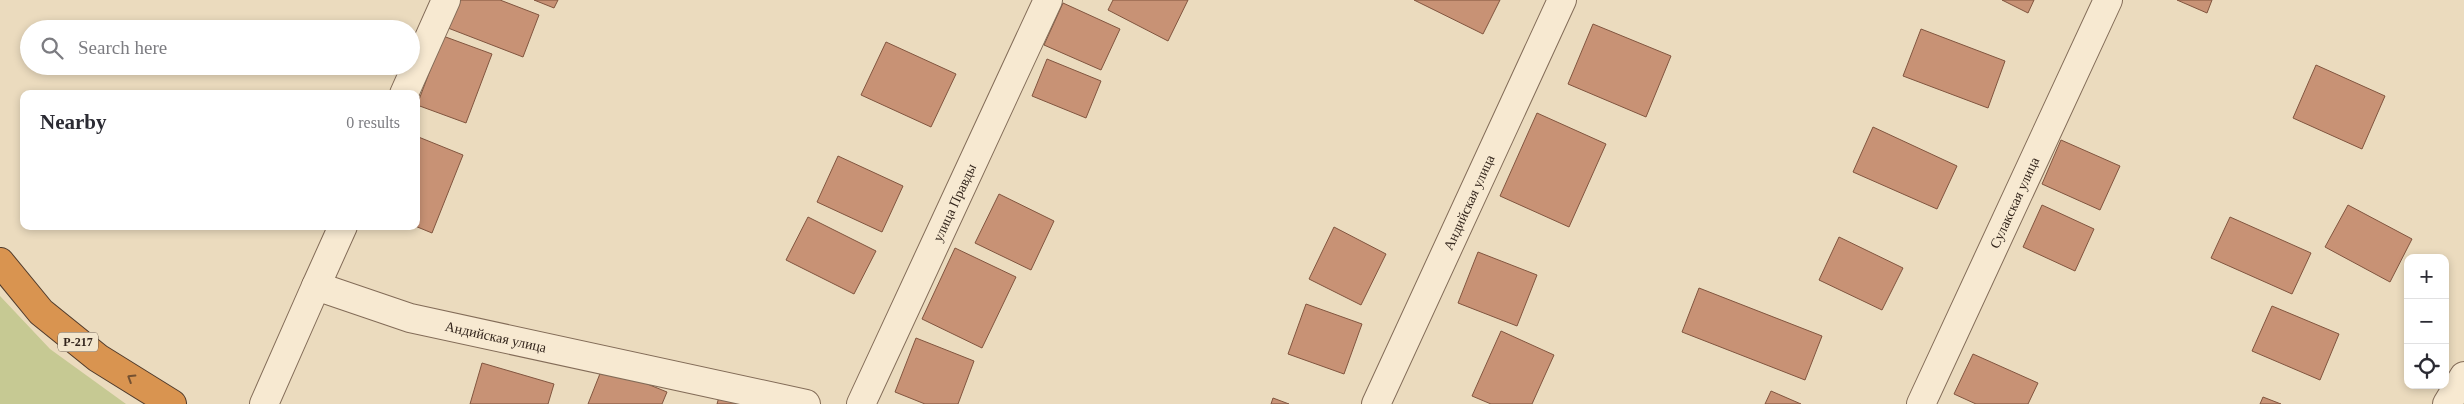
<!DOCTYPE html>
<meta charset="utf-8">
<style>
:root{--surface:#fff;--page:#f2f2f3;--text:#2b2b33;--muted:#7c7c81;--line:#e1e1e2}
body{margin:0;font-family:Georgia,serif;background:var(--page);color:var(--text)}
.controls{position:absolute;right:15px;bottom:15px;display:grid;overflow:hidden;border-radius:10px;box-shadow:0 2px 8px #0003}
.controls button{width:45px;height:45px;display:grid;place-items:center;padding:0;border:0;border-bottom:1px solid var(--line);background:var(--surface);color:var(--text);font:25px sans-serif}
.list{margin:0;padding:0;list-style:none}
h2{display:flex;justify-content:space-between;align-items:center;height:65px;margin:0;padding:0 20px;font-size:21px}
h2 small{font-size:16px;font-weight:400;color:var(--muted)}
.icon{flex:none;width:28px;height:28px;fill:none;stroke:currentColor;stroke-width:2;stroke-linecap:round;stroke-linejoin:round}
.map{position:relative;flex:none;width:2464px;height:404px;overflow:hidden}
.search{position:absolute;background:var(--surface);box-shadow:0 2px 8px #0003;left:20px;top:20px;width:400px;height:55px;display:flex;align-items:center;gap:12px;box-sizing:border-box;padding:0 18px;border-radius:28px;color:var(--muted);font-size:19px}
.panel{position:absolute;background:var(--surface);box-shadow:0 2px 8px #0003;left:20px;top:90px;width:400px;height:140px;border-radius:10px}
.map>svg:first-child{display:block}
.green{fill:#c6c993}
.building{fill:#c89275;stroke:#81553f}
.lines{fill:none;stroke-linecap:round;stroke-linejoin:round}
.street-casing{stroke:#836c58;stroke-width:30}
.highway-casing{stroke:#503b2c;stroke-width:30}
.street{stroke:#f7e9d1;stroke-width:28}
.highway{stroke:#d99450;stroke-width:28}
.oneway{stroke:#755131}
.labels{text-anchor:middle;stroke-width:4;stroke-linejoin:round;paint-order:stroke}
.shield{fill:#f3e6cd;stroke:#6d5f51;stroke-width:1}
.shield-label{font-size:12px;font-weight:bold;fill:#33251c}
.street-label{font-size:14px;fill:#33251c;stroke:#f3e6cd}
</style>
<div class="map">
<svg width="2464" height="404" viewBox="0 0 2464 404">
<rect width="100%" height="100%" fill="#ebdbbe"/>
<path class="green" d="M0 296 50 349 126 404H0Z"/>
<path class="building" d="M459 0H500L539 15 523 57 448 28Z
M534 0H558L554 8Z
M1113 0H1188L1168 41 1108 10Z
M1414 0H1500L1483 34Z
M2002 0H2034L2028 13Z
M2177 0H2212L2207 13Z
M1063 3 1120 29 1101 70 1044 45Z
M1593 24 1671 56 1646 117 1568 84Z
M1921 29 2005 61 1988 108 1903 76Z
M443 36 492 54 466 123 417 105Z
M886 42 956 74 931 127 861 95Z
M1047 59 1101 81 1086 118 1032 96Z
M2316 65 2385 96 2362 149 2293 118Z
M1537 113 1606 144 1569 227 1500 196Z
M1873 127 1957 166 1937 209 1853 172Z
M416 136 463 155 432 233 415 226Z
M2061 140 2120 166 2100 210 2042 184Z
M838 156 903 186 882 232 817 202Z
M999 194 1054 221 1031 270 975 243Z
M2042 205 2094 229 2075 271 2023 247Z
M2348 205 2412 239 2390 282 2325 247Z
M808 217 876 251 854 294 786 260Z
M2230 217 2311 253 2292 294 2211 258Z
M1334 227 1386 254 1361 305 1309 279Z
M1839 237 1903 268 1882 310 1819 280Z
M955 248 1016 277 982 348 922 319Z
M1478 252 1537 275 1517 326 1458 303Z
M1699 288 1822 336 1805 380 1682 332Z
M1306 304 1362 324 1344 374 1288 354Z
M2272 306 2339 334 2320 380 2252 351Z
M1501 331 1554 355 1532 404H1491L1472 396Z
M916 338 974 361 958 404H925L895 392Z
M1973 354 2038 383 2028 404H1976L1954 394Z
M482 363 554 384 548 404H470Z
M603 366 667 392 662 404H588Z
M1771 391 1801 404H1765Z
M719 397 740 404H717Z
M2263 397 2281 404H2260Z
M1273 398 1289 404H1271Z"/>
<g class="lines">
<g class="street-casing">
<g id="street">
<path d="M404 94 446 0"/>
<path d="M316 286 343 226"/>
<path id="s1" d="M264 404 316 286 410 318 806 404"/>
<path id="s2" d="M861 404 1048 0"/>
<path id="s3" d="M1376 404 1562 0"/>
<path id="s4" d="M1921 404 2108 0"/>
<path d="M2447 404 2464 376"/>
</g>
</g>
<g class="highway-casing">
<path id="highway" d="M0 262 41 312 98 358 172 404"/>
</g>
<use href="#street" class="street"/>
<use href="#highway" class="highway"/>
</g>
<defs><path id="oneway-chevron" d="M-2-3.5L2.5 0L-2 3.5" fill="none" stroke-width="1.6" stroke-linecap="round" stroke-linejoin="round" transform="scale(1.25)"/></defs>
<use class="oneway" href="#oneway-chevron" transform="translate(131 378) rotate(-148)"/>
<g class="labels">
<rect class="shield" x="58" y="332.5" width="40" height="19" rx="4"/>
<g class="shield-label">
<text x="78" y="346">Р-217</text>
</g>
<g class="street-label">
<text dy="5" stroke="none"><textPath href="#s2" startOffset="222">улица Правды</textPath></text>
<text dy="5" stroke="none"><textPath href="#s3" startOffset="222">Андийская улица</textPath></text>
<text dy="5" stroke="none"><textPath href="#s4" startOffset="222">Сулакская улица</textPath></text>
<text dy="5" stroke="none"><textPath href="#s1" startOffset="316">Андийская улица</textPath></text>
</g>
</g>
</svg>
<div class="controls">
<button>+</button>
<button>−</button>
<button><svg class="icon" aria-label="locate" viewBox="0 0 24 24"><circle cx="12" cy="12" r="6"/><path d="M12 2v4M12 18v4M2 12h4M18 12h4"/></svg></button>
</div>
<div class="search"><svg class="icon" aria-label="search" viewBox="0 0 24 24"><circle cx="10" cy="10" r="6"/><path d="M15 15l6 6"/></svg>Search here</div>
<section class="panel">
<h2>Nearby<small>0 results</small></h2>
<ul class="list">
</ul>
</section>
</div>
